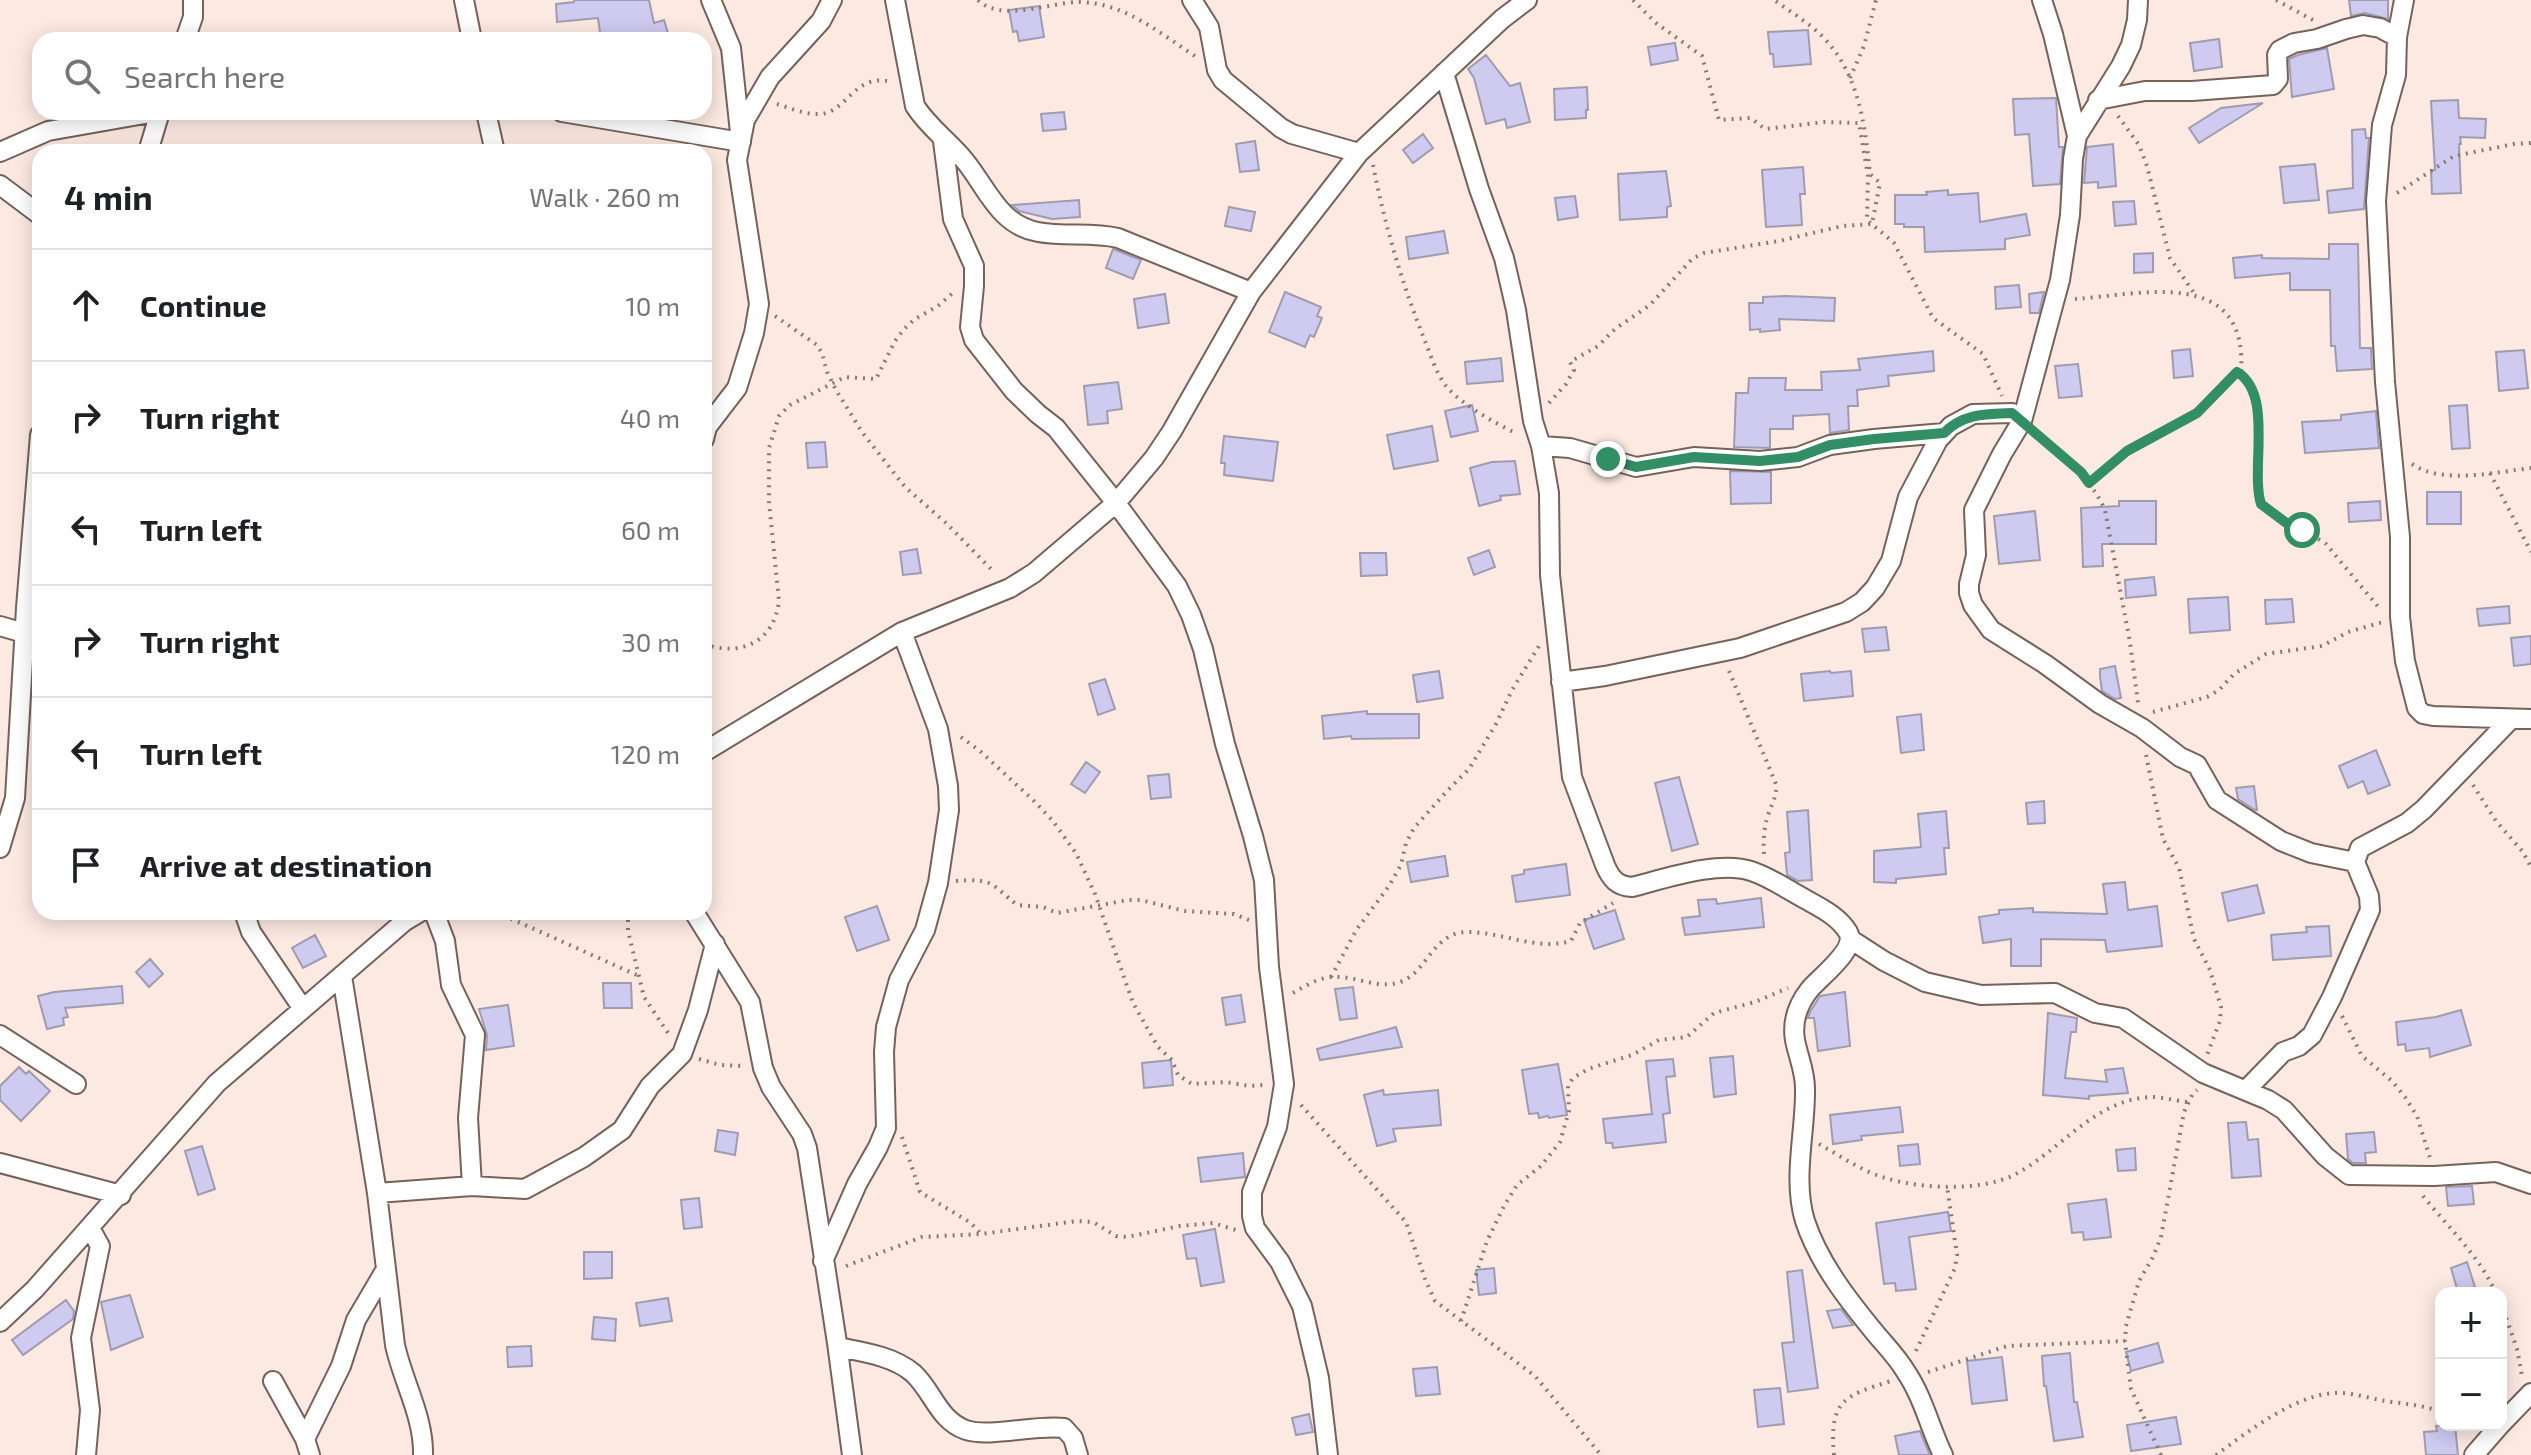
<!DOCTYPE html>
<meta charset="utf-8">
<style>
:root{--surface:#fff;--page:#f6f6f6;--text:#202124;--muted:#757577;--line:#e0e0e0}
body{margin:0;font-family:"Exo 2",sans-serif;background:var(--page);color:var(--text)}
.controls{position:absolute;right:24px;bottom:24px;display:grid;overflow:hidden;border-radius:16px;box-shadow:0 4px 20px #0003}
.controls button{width:72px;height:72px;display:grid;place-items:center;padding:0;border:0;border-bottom:2px solid var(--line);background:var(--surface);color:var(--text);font:40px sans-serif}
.stop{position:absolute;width:24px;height:24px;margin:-18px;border:6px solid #328e65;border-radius:50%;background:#fff}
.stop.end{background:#328e65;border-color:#fff;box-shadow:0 2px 8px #0008}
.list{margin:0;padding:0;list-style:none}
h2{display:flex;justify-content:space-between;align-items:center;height:104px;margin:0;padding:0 32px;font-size:34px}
h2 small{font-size:26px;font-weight:400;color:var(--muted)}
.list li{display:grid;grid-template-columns:52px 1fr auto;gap:24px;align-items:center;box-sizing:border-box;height:112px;padding:0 32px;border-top:2px solid var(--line)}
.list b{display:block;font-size:30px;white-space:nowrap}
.list em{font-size:26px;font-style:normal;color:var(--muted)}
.icon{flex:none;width:44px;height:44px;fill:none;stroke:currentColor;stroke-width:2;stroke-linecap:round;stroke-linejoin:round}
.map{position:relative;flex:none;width:2531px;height:1455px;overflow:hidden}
.search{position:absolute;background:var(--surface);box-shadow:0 4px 20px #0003;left:32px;top:32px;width:680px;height:88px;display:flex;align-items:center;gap:20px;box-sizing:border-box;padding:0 28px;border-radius:24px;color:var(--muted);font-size:30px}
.panel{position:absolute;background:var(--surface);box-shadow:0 4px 20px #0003;left:32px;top:144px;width:680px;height:776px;border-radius:24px}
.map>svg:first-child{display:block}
.building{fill:#cecaf0;stroke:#9f9cb0;stroke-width:2}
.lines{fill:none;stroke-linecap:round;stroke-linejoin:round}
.minor-casing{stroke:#756259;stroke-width:22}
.path{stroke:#867974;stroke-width:4;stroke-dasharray:2 6;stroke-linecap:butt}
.minor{stroke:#fff;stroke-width:18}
.route{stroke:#328e65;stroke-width:10}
</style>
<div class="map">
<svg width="2531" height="1455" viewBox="0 0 2531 1455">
<rect width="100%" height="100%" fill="#fceae2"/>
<path class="building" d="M574 0H649L654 23 664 20 670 40H601L598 18 557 22 556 4 574 2Z
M2349 0H2388V19L2365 13 2351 16Z
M1039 6 1044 37 1019 41 1017 31 1013 32 1009 10Z
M1808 30 1811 64 1774 67 1773 54H1770L1768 32Z
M2219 39 2222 67 2194 71 2190 43Z
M1675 43 1678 60 1651 65 1648 47Z
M2327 48 2334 89 2292 97 2289 59 2298 55Z
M1486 55 1510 86 1520 83 1530 122 1507 128 1505 119 1486 124 1474 78 1468 69Z
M1587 87 1588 110H1586V118L1555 120 1554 89Z
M2056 98 2059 147H2063L2060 184 2033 186 2029 134 2015 135 2013 99Z
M2458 100 2459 118 2486 119 2485 138 2460 137 2461 144H2459L2461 193 2432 194 2431 170H2435L2431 101Z
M2263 103 2199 143 2189 128 2221 108Z
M1064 112 1066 129 1043 131 1041 114Z
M2365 129 2366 138H2369L2364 209 2329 213 2327 191 2353 188 2352 130Z
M1423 134 1433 148 1413 163 1403 150Z
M1255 141 1259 170 1240 172 1236 144Z
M2113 144 2116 186 2098 188V182L2084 183 2087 147Z
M2315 164 2319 200 2284 203 2280 167Z
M1803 167 1805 194H1800L1802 225 1766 227 1762 170Z
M1666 171 1671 206 1667 207V217L1620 220 1618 174Z
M1948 190V195L1978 193 1980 222 2026 214 2030 235 2005 239V249L1925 252 1924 227H1904V224H1895V195H1927L1926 192Z
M1575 196 1578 217 1558 220 1555 198Z
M1079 200 1080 217 1052 219 1019 211 1012 205Z
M2134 201 2136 224 2115 226 2113 202Z
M1229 207 1255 212 1251 231 1225 226Z
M1444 231 1448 253 1409 259 1406 237Z
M2329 244H2358L2360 348H2371L2372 369 2337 371 2335 346H2331L2330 290H2290V273L2235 278 2233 258 2262 255V258L2329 259Z
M1113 249 1141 260 1133 279 1106 268Z
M2153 253V272L2134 273V254Z
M2019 285 2021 307 1996 309 1995 287Z
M1285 292 1321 307 1317 316 1322 318 1314 337 1310 335 1305 347 1269 332Z
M2044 292 2039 313H2030L2029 294Z
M1165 294 1169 323 1138 328 1134 299Z
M1786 296 1835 298 1834 321 1779 319 1780 330 1760 332V329L1750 330 1749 303H1763V297Z
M2190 349 2193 376 2174 378 2172 351Z
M2524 350 2528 388 2499 391 2496 352Z
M1933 351 1934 371 1888 376 1889 386 1857 390 1858 406H1848L1849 430 1830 433 1829 414 1793 416V429H1770V448L1734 447 1736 393H1748L1749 378H1786L1785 390H1822L1821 372 1860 370 1858 359Z
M1501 358 1503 381 1467 384 1465 362Z
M2078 364 2082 396 2059 398 2055 366Z
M1118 382 1122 409 1107 411 1108 423 1088 425 1084 386Z
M1472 405 1478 431 1451 437 1445 411Z
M2467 405 2470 448 2452 449 2449 406Z
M2376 411 2379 448 2305 453 2302 422 2341 420V415Z
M1432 426 1438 461 1394 469 1387 435Z
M1224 436 1278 442 1273 481 1224 475 1225 463H1221Z
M825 442 827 467 808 468 806 443Z
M1515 461 1520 494 1500 496 1501 500 1479 506 1470 468 1492 462Z
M1730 471 1771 472V503L1731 504Z
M2427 492H2461V524H2427Z
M2119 501H2156V544H2102L2103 566 2083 567 2081 508 2119 506Z
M2380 501 2381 520 2349 522 2348 503Z
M2035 511 2040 560 1999 564 1994 516Z
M917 549 921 573 903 575 900 552Z
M1489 550 1495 567 1474 575 1468 558Z
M1360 553H1386L1387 575 1361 576Z
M2154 577 2156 595 2126 598 2125 580Z
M2228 597 2230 630 2190 633 2188 599Z
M2292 599 2294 622 2266 624 2265 600Z
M2509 606 2510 623 2479 626 2477 609Z
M1886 627 1889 650 1865 652 1862 629Z
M2531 636V664L2514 666 2511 638Z
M2115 666 2121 698 2115 699 2102 691 2100 677V669Z
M1439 671 1443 698 1417 702 1413 675Z
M1830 671 1831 673 1851 671 1853 696 1804 701 1801 674Z
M1105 679 1115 709 1098 715 1089 684Z
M1367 711V714H1419V738L1352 739 1351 736 1324 739 1322 716Z
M1921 714 1924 750 1901 753 1897 717Z
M2376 750 2390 785 2368 794 2363 781 2348 788 2339 766Z
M1086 762 1100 772 1085 793 1071 784Z
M1169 774 1171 797 1151 799 1148 776Z
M1679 777 1698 844 1672 851 1655 783Z
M2254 786 2257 810H2255L2238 799 2236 788Z
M2044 801 2045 823 2028 824 2026 803Z
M1808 810 1812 880 1798 881 1787 875 1785 853 1790 852 1787 812Z
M1946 811 1949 848H1944L1946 874 1896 879V883L1874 882V851L1921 847 1918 814Z
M1445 856 1448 876 1411 882 1407 862Z
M1566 864 1570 895 1516 902 1512 876 1524 874V870Z
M2125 882 2128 910 2157 906 2162 946 2107 952 2105 940 2041 939V966H2011V939L1983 943 1979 917 1999 914V910L2033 908V912L2107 914 2103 884Z
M2257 885 2264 913 2228 921 2222 893Z
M1761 898 1764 927 1685 935 1682 918 1700 916 1698 900 1716 899 1717 904Z
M877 906 889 940 857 951 845 917Z
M1615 910 1624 939 1594 949 1584 920Z
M2329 926 2331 956 2273 960 2271 935 2307 932 2306 927Z
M315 935 326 956 303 968 292 948Z
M150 959 163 974 149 987 136 972Z
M603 983H631L632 1008H604Z
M122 986 123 1003 65 1008 68 1017 63 1018 64 1025 47 1029 38 996 54 992Z
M1353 987 1357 1018 1340 1020 1335 989Z
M1845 992 1850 1046 1818 1051 1814 1018H1808L1810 1012 1820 996Z
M1241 995 1245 1022 1226 1025 1222 998Z
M508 1005 514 1046 486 1050 487 1035 479 1009Z
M2461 1010 2471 1045 2430 1057 2429 1048 2406 1051 2405 1044 2398 1045 2396 1022 2436 1017Z
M2048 1013 2077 1018 2076 1032H2071L2065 1078 2107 1082 2105 1070 2123 1068 2128 1093 2089 1096V1099L2043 1095Z
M1396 1027 1402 1047 1320 1060 1317 1049Z
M1733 1056 1736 1094 1714 1097 1710 1058Z
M1673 1059 1675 1076 1666 1077 1670 1113 1663 1114 1666 1142 1613 1148 1612 1143H1606L1603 1119 1652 1114 1646 1061Z
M1171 1060 1173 1085 1144 1088 1142 1063Z
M1558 1064 1567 1115 1549 1118 1548 1116 1539 1118 1538 1113 1529 1114 1522 1070Z
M19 1067 26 1074 29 1071 50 1091 21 1121 0 1100V1086Z
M1383 1090 1384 1095 1438 1090 1441 1125 1393 1129 1396 1141 1377 1146 1364 1095Z
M1900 1107 1903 1132 1861 1136 1862 1140 1833 1144 1830 1115Z
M2246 1122 2248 1140 2258 1139 2261 1176 2232 1178 2228 1123Z
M718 1130 738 1133 735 1155 715 1151Z
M2374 1132 2376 1152 2365 1153 2366 1163H2353L2348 1159 2346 1134Z
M1918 1144 1920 1164 1900 1166 1898 1146Z
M202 1146 215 1189 198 1195 185 1151Z
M2135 1148 2136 1170 2118 1171 2116 1150Z
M1243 1153 1245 1177 1201 1182 1198 1158Z
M2472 1186 2474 1204 2448 1206 2446 1187Z
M699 1198 702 1227 684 1229 681 1200Z
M2106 1199 2111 1237 2084 1240 2083 1232 2072 1233 2068 1204Z
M1948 1212 1951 1231 1909 1237 1916 1289 1896 1291 1895 1283 1884 1284 1876 1223Z
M1215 1229 1224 1282 1201 1286 1196 1258 1187 1259 1183 1235Z
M584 1252H612V1278L584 1279Z
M2467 1262 2475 1287 2458 1292 2451 1268Z
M1494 1268 1496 1293 1479 1295 1476 1270Z
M1802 1270 1818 1388 1788 1392 1782 1343 1794 1342 1787 1272Z
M130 1295 143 1337 111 1350 101 1302Z
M668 1298 672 1321 640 1326 636 1303Z
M66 1300 74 1311 73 1319 23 1355 12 1340Z
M1841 1309 1853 1325 1833 1328 1827 1311Z
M594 1317 616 1319 615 1341 592 1339Z
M2158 1343 2163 1362 2131 1371 2126 1352Z
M531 1346 532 1366 508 1367 507 1347Z
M2070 1353 2074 1402H2077L2083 1437 2054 1441 2046 1386H2044L2042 1356Z
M2002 1357 2007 1400 1972 1404 1967 1361Z
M1437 1367 1440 1394 1416 1396 1413 1369Z
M1780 1388 1784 1424 1758 1427 1754 1390Z
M1309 1414 1313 1432 1296 1435 1292 1418Z
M2176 1417 2181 1444 2131 1451 2127 1425Z
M2455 1425 2458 1455H2426L2424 1432 2437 1431 2436 1426Z
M1920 1431 1930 1455H1899L1895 1436Z"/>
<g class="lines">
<g class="minor-casing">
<path id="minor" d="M464 0 472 40
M895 0 915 106C929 128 949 141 965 161 987 188 999 225 1038 232 1065 237 1091 232 1118 238L1251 292
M1192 0 1209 27 1217 70 1223 80 1281 128 1292 134 1359 153
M2042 0 2053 34 2077 136
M2138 0 2137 20 2131 45 2121 66 2077 136 2073 159 2070 215 2060 280 2022 421 2002 454 1974 510 1976 555 1969 584V593L1973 605 1991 630 2045 664 2100 704 2142 728 2180 757 2197 765 2217 800 2281 841 2311 853 2355 862
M2404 0 2397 37 2396 75 2382 125 2376 201 2385 382 2400 537V617L2405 661 2417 708 2423 714 2433 716 2531 719
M185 40 193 17V0
M1444 73 1479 189 1504 258 1516 310 1533 421 1541 446 1549 493 1550 575 1572 777 1605 865C1611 879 1617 886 1632 887 1664 879 1719 860 1751 871 1770 877 1788 890 1805 899 1821 908 1838 916 1848 932 1858 949 1820 977 1810 989 1798 1004 1792 1022 1795 1040 1798 1056 1805 1071 1805 1088 1806 1131 1792 1178 1805 1221 1819 1263 1848 1300 1876 1334 1886 1346 1898 1358 1906 1372 1923 1397 1930 1428 1943 1455
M2098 100 2145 91H2192L2273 85 2278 79 2277 55 2280 50 2294 43 2317 39 2346 29 2363 25 2380 28 2397 37
M486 112 495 152
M562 112 741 142 731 48 711 0
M943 141 953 219 974 266V286L970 327 974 340 1014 391 1038 414 1056 428 1116 503 1177 586 1191 615 1203 649 1225 744 1253 836 1264 880 1269 967 1284 1084 1277 1127 1252 1192V1216L1255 1228 1280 1262 1302 1306 1319 1378 1328 1455
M0 152 48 131 156 112
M148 152 160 112
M0 185 40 215
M704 439 707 427 737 388 754 333 759 304 737 160 745 120 770 77 821 21 832 0
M1541 446 1570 448 1636 467 1694 457 1760 461 1798 457 1830 445 1874 439 1944 433
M0 626 24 633 40 631
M1561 682 1605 676 1740 648 1846 612 1862 602 1875 588 1891 561 1908 497 1938 440 1951 426 1973 414 2012 413
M704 752 902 632 1010 588 1034 573 1116 503 1154 458 1172 431 1251 292 1359 153 1502 19 1527 0
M0 848 15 798 26 608 40 435
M244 912 251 932 303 1009
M434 912 445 941 451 985 475 1035 468 1118 472 1186
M694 912 750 1002 763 1068 771 1087 802 1134 807 1148 837 1343 852 1455
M1850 939 1884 961 1925 982 1981 995 2055 993 2095 1013 2123 1018 2203 1073 2268 1100 2284 1110 2325 1156 2349 1175 2434 1176 2496 1172 2531 1184
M342 976 377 1193 395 1345C403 1382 424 1417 423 1455
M0 1035 76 1084
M2246 1090 2283 1052 2299 1046 2312 1035 2332 997 2370 910 2369 896 2355 862 2360 848 2407 823 2424 809 2511 719
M0 1163 121 1195
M377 1193 472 1186 525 1189 584 1157 622 1130 650 1086 682 1054 698 1010 715 944
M823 1261 857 1184 878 1147 886 1128 884 1052 886 1027 899 980 925 930 938 883 949 810 948 786 938 729 902 632
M0 1322 35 1289 217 1083 405 921 420 912
M838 1347C863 1352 893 1356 913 1373 933 1391 938 1420 966 1430 990 1438 1037 1424 1064 1428L1073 1438 1078 1455
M273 1381 305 1439 310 1455
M2501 1424 2531 1393
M305 1439 341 1366 356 1320 386 1269
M86 1455 90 1410 81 1338 100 1246 90 1228
M2474 1455 2500 1425"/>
</g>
<path class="path" d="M978 0C1001 23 1051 2 1079 2 1125 3 1158 32 1195 56
M1633 0 1656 23 1702 56 1719 120 1751 118 1765 129 1825 122 1859 123 1868 176 1867 220 1894 243 1933 318 1983 354 2002 396
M2276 0 2313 20
M1850 78 1864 46 1876 0
M777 104C790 108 806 115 820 114 848 112 854 72 892 82
M2118 116 2139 145 2147 166 2170 258 2194 293
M1373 165C1385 226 1402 284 1425 341 1431 356 1436 373 1446 386 1463 406 1494 422 1517 434
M2397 193 2454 156 2514 144 2531 143
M2075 299C2144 294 2249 266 2241 374
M775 316 817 345 822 353 827 372 836 390 862 432 905 487 946 523 994 572
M1549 403 1566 384 1574 370 1570 362 1598 346 1615 329 1650 305 1692 259 1704 253 1779 241 1842 226 1872 224 1880 183 1870 174C1865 125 1859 74 1823 37 1809 23 1791 12 1774 0
M2037 434C2064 457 2090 477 2105 510L2130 642 2138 703
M2412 464C2442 485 2496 472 2531 468
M2490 473 2531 552
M2090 483 2127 451 2197 413 2234 374 2239 372C2266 398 2257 462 2259 498 2267 523 2306 529 2326 544L2380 609
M704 644C741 657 774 642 779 601L769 502V448L779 416 790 405 845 377 876 379 895 341 904 329 915 319 938 306 954 292
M1729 671 1776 784C1777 797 1772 803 1768 815 1764 828 1763 840 1764 854
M2153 712 2207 697 2219 690 2234 674 2266 654 2322 646 2348 632 2383 622
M961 737 980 751 1033 800 1052 820 1076 853 1095 894 1133 1003 1158 1047 1172 1060 1178 1075 1192 1084 1225 1082 1250 1086 1263 1085
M2146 755 2163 839 2179 868 2194 939 2210 970 2221 1007 2220 1021 2207 1055
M2473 785 2496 821 2523 852 2531 867
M956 881C993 878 991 884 1017 905L1043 907 1057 913 1128 900H1141L1185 911 1234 914 1249 920
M496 912 639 976
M628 912V931L644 997 668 1033
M1331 977 1357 929 1389 886 1401 865 1406 843 1414 828 1446 792 1469 769 1496 724 1512 690 1539 646
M1293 993C1305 986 1318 978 1332 977 1355 975 1377 990 1400 982 1426 974 1433 932 1467 932 1504 932 1535 951 1571 941L1580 923 1613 903
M2342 1016 2362 1056 2392 1081 2405 1097 2417 1116 2430 1158
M699 1059 720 1065 745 1066
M1301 1105 1406 1222 1425 1279 1435 1301 1535 1376 1601 1455
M902 1137 920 1192 971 1223 981 1234
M1819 1144C1835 1153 1850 1163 1867 1171 1904 1189 1978 1194 2016 1174 2062 1149 2095 1099 2152 1097 2163 1097 2176 1101 2188 1102
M2423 1196C2449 1228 2479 1256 2496 1293
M846 1266 922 1237 981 1234 1077 1221 1093 1222 1116 1236 1127 1237 1180 1226 1213 1223 1236 1230
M2501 1303 2517 1349 2522 1376
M1461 1321 1487 1241 1504 1206 1517 1185 1541 1166 1560 1142 1569 1111 1568 1086 1573 1078 1588 1069 1632 1055 1659 1040 1687 1037 1714 1013 1755 1002 1788 988
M1916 1351 1955 1268 1957 1255 1947 1186
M1928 1372 2007 1346 2125 1341
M1834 1455C1829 1400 1844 1396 1891 1381
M2161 1455 2131 1389 2125 1341 2126 1326 2139 1281 2153 1257 2161 1237 2184 1112 2193 1093 2197 1090
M2216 1455C2249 1431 2300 1390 2343 1393 2357 1394 2372 1399 2386 1401 2405 1404 2423 1405 2441 1412"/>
<use href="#minor" class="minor"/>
</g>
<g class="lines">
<path class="route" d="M1608 459 1636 467 1694 457 1760 461 1798 457 1830 445 1874 439 1944 433C1963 413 1987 414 2012 413L2081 472 2089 483 2127 451 2197 413 2237 372C2274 394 2250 469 2261 504L2289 525 2302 530"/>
</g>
</svg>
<div class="controls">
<button>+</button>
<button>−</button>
</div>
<div class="stop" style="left:2302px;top:530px"></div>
<div class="stop end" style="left:1608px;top:459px"></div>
<div class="search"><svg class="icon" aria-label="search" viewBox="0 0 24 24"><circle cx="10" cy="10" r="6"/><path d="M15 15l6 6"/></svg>Search here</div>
<section class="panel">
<h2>4 min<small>Walk · 260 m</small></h2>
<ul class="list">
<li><svg class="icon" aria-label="ahead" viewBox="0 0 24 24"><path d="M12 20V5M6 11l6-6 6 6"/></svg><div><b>Continue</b></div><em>10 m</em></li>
<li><svg class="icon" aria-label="right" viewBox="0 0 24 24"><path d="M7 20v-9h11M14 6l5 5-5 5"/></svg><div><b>Turn right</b></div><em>40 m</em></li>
<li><svg class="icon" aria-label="left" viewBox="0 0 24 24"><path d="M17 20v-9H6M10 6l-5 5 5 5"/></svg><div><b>Turn left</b></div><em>60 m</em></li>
<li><svg class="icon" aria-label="right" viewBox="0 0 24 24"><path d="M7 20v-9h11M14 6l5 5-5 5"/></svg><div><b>Turn right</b></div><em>30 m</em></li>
<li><svg class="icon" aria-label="left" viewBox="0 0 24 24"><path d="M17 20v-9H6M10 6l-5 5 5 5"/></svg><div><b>Turn left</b></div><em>120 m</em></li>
<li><svg class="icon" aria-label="arrive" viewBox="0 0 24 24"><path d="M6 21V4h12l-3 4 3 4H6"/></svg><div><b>Arrive at destination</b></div></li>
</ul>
</section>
</div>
